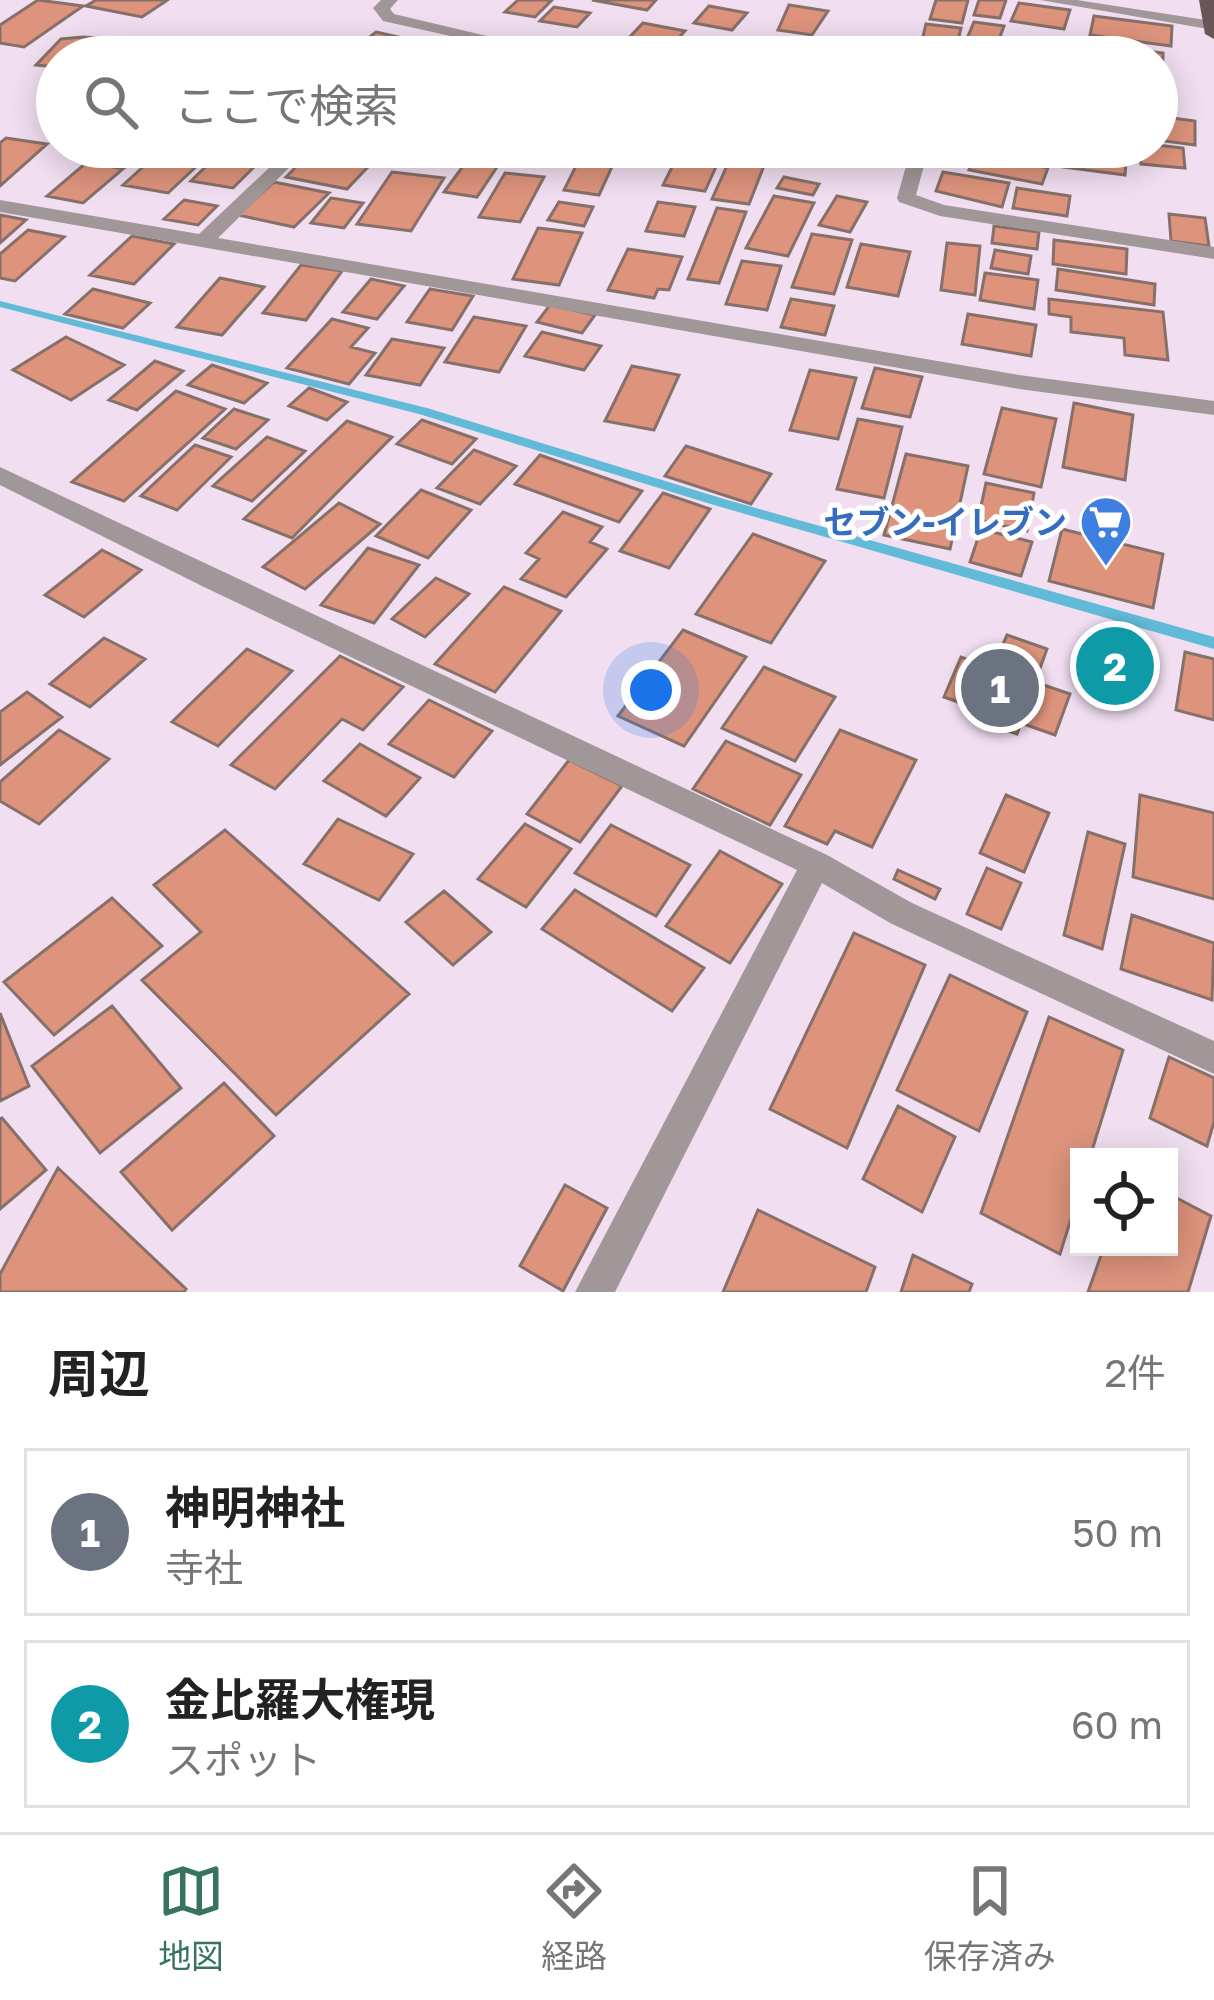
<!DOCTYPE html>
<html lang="ja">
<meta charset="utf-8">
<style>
:root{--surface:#fff;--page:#f2f2f2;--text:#222;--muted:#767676;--line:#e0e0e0;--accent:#367460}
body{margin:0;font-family:"Golos Text","Noto Sans JP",sans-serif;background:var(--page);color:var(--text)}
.controls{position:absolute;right:36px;bottom:36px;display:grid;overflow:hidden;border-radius:0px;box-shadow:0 6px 30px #0003}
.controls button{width:108px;height:108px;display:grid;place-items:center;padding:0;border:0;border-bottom:3px solid var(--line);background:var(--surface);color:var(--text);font:60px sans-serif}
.you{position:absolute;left:651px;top:690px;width:42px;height:42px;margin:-30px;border:9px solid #fff;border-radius:50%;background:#1a73e8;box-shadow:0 0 0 18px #1a73e833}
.badge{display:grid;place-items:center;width:78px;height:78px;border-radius:50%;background:var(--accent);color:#fff;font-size:39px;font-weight:700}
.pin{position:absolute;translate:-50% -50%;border:6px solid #fff;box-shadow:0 3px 12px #0006}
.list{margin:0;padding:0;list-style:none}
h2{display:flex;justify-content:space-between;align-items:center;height:156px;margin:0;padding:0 48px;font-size:51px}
h2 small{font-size:39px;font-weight:400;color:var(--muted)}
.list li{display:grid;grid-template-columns:78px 1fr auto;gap:36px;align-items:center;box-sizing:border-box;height:168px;margin:0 24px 24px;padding:0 24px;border:3px solid var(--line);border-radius:0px}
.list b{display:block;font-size:45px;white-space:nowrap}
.list p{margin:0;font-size:39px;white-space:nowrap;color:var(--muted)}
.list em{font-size:39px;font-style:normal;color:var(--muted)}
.icon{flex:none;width:66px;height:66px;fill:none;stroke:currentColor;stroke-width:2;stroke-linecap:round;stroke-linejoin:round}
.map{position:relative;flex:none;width:1214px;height:1292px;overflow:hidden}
.search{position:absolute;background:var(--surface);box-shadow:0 6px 30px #0003;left:36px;right:36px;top:36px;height:132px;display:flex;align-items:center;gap:30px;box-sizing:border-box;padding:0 42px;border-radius:66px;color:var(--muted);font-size:45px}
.sheet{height:540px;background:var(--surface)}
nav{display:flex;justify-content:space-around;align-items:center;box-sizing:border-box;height:168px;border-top:3px solid var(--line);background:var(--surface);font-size:33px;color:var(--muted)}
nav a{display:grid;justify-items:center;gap:6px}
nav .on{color:var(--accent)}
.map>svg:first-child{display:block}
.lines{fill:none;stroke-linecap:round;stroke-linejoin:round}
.stream{fill:#60bad8;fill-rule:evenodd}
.building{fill:#de947c;stroke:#867069;stroke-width:3}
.service{fill:#a29798;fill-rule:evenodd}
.primary{fill:#695659;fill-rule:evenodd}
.labels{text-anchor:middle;stroke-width:10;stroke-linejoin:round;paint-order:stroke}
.shop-label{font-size:33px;font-weight:bold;fill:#366cbe;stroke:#fff;text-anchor:end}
</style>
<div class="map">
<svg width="1214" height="1292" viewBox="0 0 1214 1292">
<rect width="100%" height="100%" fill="#f1dff1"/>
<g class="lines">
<path class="stream" d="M0 301 427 408 724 499 1214 637V649L714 505 419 414 0 307Z"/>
</g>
<path class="building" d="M38 0 83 6 24 47 0 43V25Z
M96 0H161L166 1 142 17 86 6Z
M518 0H552L535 17 505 12Z
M592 0H656L647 10Z
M936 0H968L962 23 930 19Z
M979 0H1006L1000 18 974 15Z
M1019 3 1070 10 1064 29 1011 21Z
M789 5 828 11 812 35 778 30Z
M709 6 747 13 732 30 694 23Z
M554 7 590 13 577 27 540 21Z
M1094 16 1172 26 1171 46 1090 35Z
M974 22 1004 26 994 53 963 48Z
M643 23 685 31 666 51 624 43Z
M926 24 961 28 956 49 921 45Z
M376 32 407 39 384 57 353 50Z
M83 37 113 39 96 57H57V67L36 65 61 39Z
M415 44 447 51 440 57H400Z
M825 44 862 48 860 57H822Z
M1091 44 1163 53 1162 97H1157V57H1089Z
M1157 116 1195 121V145L1157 140Z
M6 138 47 144 0 186V143Z
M1157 145 1183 148 1185 168 1141 164 1140 147Z
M165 147H217L168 193 123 185Z
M226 147 272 149 233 188 191 181Z
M316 147H369L384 150 347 189 286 177Z
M644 147H673L664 165 636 161Z
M682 147 724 149 705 191 663 185Z
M984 147H1022L1037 149 1034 161 982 152Z
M1050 153 1126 163 1125 175 1048 165Z
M472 154 503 158 477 197 444 192Z
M582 154 616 158 599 195 564 190Z
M976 154 1048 168 1042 184 969 170Z
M730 159 765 163 749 204 712 199Z
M87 162 123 169 83 203 47 196Z
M392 172 444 178 411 231 357 224Z
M943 172 1009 183 1002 207 936 191Z
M505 173 544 177 520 222 479 217Z
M784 177 819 184 813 195 777 188Z
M274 182 329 193 294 227 238 215Z
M1017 188 1070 196 1067 216 1013 208Z
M774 196 814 203 788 256 746 248Z
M837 196 867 202 850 232 819 225Z
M331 198 363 203 344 228 311 223Z
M184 200 217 206 198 225 164 219Z
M559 202 593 207 584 226 548 220Z
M658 202 695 207 684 236 646 231Z
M717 208 746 212 719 283 688 279Z
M1169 214 1205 218 1209 246 1171 241Z
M0 215 26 220 0 243Z
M994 226 1039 232 1037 249 992 243Z
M538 228 582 233 559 285 513 279Z
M28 230 64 237 15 281 0 278V254Z
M812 234 852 240 834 294 792 287Z
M132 236 174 244 134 284 90 275Z
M1054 240 1127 249 1126 274 1053 264Z
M947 243 980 246 975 295 941 290Z
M861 244 910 252 898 296 847 287Z
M628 249 682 257 669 290 658 289 654 298 608 290Z
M995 250 1031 256 1028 274 991 268Z
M742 261 781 266 767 310 726 304Z
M301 265 342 271 306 320 263 313Z
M1058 269 1155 284 1154 305 1056 290Z
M985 273 1038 280 1034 309 980 300Z
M220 278 264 287 222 335 177 327Z
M371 279 404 286 377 319 343 312Z
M93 289 150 303 123 328 65 314Z
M430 289 473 296 452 330 407 322Z
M791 299 834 306 825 335 781 327Z
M1049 299 1163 312 1168 360 1125 355 1124 338 1071 332V317L1049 314Z
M550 305 595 315 582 333 537 322Z
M968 314 1036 325 1031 356 962 344Z
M474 317 526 326 499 372 445 362Z
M332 319 368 328 351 347 375 353 349 384 287 368Z
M542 332 601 346 584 370 525 356Z
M66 337 124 365 71 400 13 370Z
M392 339 444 348 420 385 366 375Z
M155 361 183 371 137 410 109 400Z
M212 365 267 383 244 403 188 385Z
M632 366 679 375 654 430 605 421Z
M875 368 922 377 910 417 862 408Z
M810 370 856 378 838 439 790 430Z
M309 388 347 402 327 420 289 406Z
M176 391 225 409 124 501 72 482Z
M1074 403 1133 415 1125 480 1063 467Z
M1002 408 1056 419 1041 487 984 474Z
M234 409 268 420 236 449 203 438Z
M858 419 902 427 884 498 837 489Z
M422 420 476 439 452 464 397 444Z
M347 421 392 437 292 538 244 519Z
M267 437 305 451 252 501 213 486Z
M195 445 231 457 177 510 141 496Z
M686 446 771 474 751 504 665 476Z
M474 450 516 466 480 504 437 488Z
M906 454 968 466 950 549 884 535Z
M540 455 642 491 619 522 515 484Z
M986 483 1034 493 1027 531 978 520Z
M421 490 471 510 428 558 376 536Z
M663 493 710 509 669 568 620 551Z
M339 503 380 524 305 589 263 567Z
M563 512 602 527 590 542 607 549 566 597 521 579 539 559 526 553Z
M981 529 1032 542 1021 576 970 562Z
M1062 529 1163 554 1153 608 1049 581Z
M753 534 825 561 771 643 696 614Z
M368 548 419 565 374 623 321 605Z
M102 550 141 570 84 617 45 595Z
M436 578 469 594 425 637 392 619Z
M504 587 561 611 495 692 435 664Z
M683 630 746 657 684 746 618 716Z
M1007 635 1047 649 1035 682 1070 694 1055 735 1021 723 1017 734 974 719 978 709 944 697 961 657 993 668Z
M104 638 145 659 90 707 50 684Z
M247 649 292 671 218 746 172 722Z
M1185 652 1214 659V720L1176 710Z
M340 656 403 687 363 730 342 719 275 789 231 765Z
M764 667 835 697 795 761 722 728Z
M27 692 62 717 0 765V712Z
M429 700 492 731 454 777 389 744Z
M59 730 109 759 39 824 0 801V782Z
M840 730 916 760 872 847 835 831 827 844 785 826Z
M726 741 801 775 770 825 693 789Z
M360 744 420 778 386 816 324 781Z
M569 760 622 786 580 842 527 814Z
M1006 795 1049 813 1024 872 980 853Z
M1140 795 1214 813V899L1133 877Z
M338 819 413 854 379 900 304 864Z
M525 824 571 849 526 907 478 879Z
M611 825 690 865 656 916 575 873Z
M225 830 409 994 276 1115 142 980 201 932 154 885Z
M1088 832 1125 844 1102 949 1064 935Z
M720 851 782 884 730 963 666 926Z
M987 868 1021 883 1001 929 967 914Z
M898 870 940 889 935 899 894 879Z
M575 890 704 968 672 1011 542 929Z
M444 891 491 932 453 965 406 922Z
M112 898 162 946 54 1035 4 982Z
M1132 915 1214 943 1212 1000 1121 969Z
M854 933 925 965 847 1148 770 1109Z
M950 975 1027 1012 979 1131 897 1090Z
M112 1006 181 1088 100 1153 32 1066Z
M0 1013 29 1086 0 1101Z
M1049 1017 1123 1050 1090 1157H1079V1193L1060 1254 981 1213Z
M1169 1057 1214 1078V1122L1207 1146 1150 1118Z
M224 1083 274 1136 172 1230 121 1172Z
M898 1106 955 1137 922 1212 863 1179Z
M2 1118 46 1170 0 1209V1119Z
M58 1168 186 1289 184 1292H0V1274Z
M565 1185 607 1208 563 1291 520 1266Z
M1169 1194 1211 1216 1188 1292H1088L1104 1247H1169Z
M758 1210 875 1267 866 1292H723Z
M913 1255 972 1284 969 1292H901Z"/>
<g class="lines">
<path class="service" d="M381 0H398L390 9 394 14 575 57H545L383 21 373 8Z
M1040 0H1077L1212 21 1214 30Z
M291 147H310L218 238 1019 375 1214 401V415L1019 389 0 212V200L199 234Z
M906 147H925L928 151 916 195 944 205 1214 247V259L940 216 899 202 897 198 910 152Z
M0 467 827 855 912 903 1214 1041V1074L890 923 822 883 615 1292H575L797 870 204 587 0 485Z"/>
<path class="primary" d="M1199 0H1214V39L1205 34Z"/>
</g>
<defs>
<g id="supermarket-pin" transform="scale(2.7)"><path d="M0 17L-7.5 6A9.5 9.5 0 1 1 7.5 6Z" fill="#3f7fe0" stroke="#fff"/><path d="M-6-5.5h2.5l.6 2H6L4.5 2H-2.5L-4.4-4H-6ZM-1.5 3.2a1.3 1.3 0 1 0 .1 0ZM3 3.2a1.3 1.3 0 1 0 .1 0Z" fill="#fff"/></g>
</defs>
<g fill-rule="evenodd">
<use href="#supermarket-pin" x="1106" y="522"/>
</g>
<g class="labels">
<g class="shop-label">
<text x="1067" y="534">セブン-イレブン</text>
</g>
</g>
</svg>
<div class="controls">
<button><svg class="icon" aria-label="locate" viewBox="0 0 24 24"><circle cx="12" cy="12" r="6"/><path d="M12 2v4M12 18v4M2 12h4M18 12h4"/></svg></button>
</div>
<div class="you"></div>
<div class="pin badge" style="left:1000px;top:688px;background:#6b7280">1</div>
<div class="pin badge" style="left:1115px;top:666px;background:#0f9aa8">2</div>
<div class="search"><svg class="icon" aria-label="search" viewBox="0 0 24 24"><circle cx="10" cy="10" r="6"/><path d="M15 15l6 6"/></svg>ここで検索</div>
</div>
<section class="sheet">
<h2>周辺<small>2件</small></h2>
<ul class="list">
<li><span class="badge" style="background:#6b7280">1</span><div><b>神明神社</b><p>寺社</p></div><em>50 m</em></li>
<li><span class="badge" style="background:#0f9aa8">2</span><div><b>金比羅大権現</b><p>スポット</p></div><em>60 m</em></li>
</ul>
</section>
<nav>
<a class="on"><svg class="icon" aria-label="map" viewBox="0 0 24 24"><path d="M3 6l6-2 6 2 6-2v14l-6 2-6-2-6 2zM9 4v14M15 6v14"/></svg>地図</a>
<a><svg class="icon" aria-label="directions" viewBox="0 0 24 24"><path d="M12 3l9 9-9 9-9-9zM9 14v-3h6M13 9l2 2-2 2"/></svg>経路</a>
<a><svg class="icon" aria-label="saved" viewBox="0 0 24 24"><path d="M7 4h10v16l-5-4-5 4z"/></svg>保存済み</a>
</nav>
